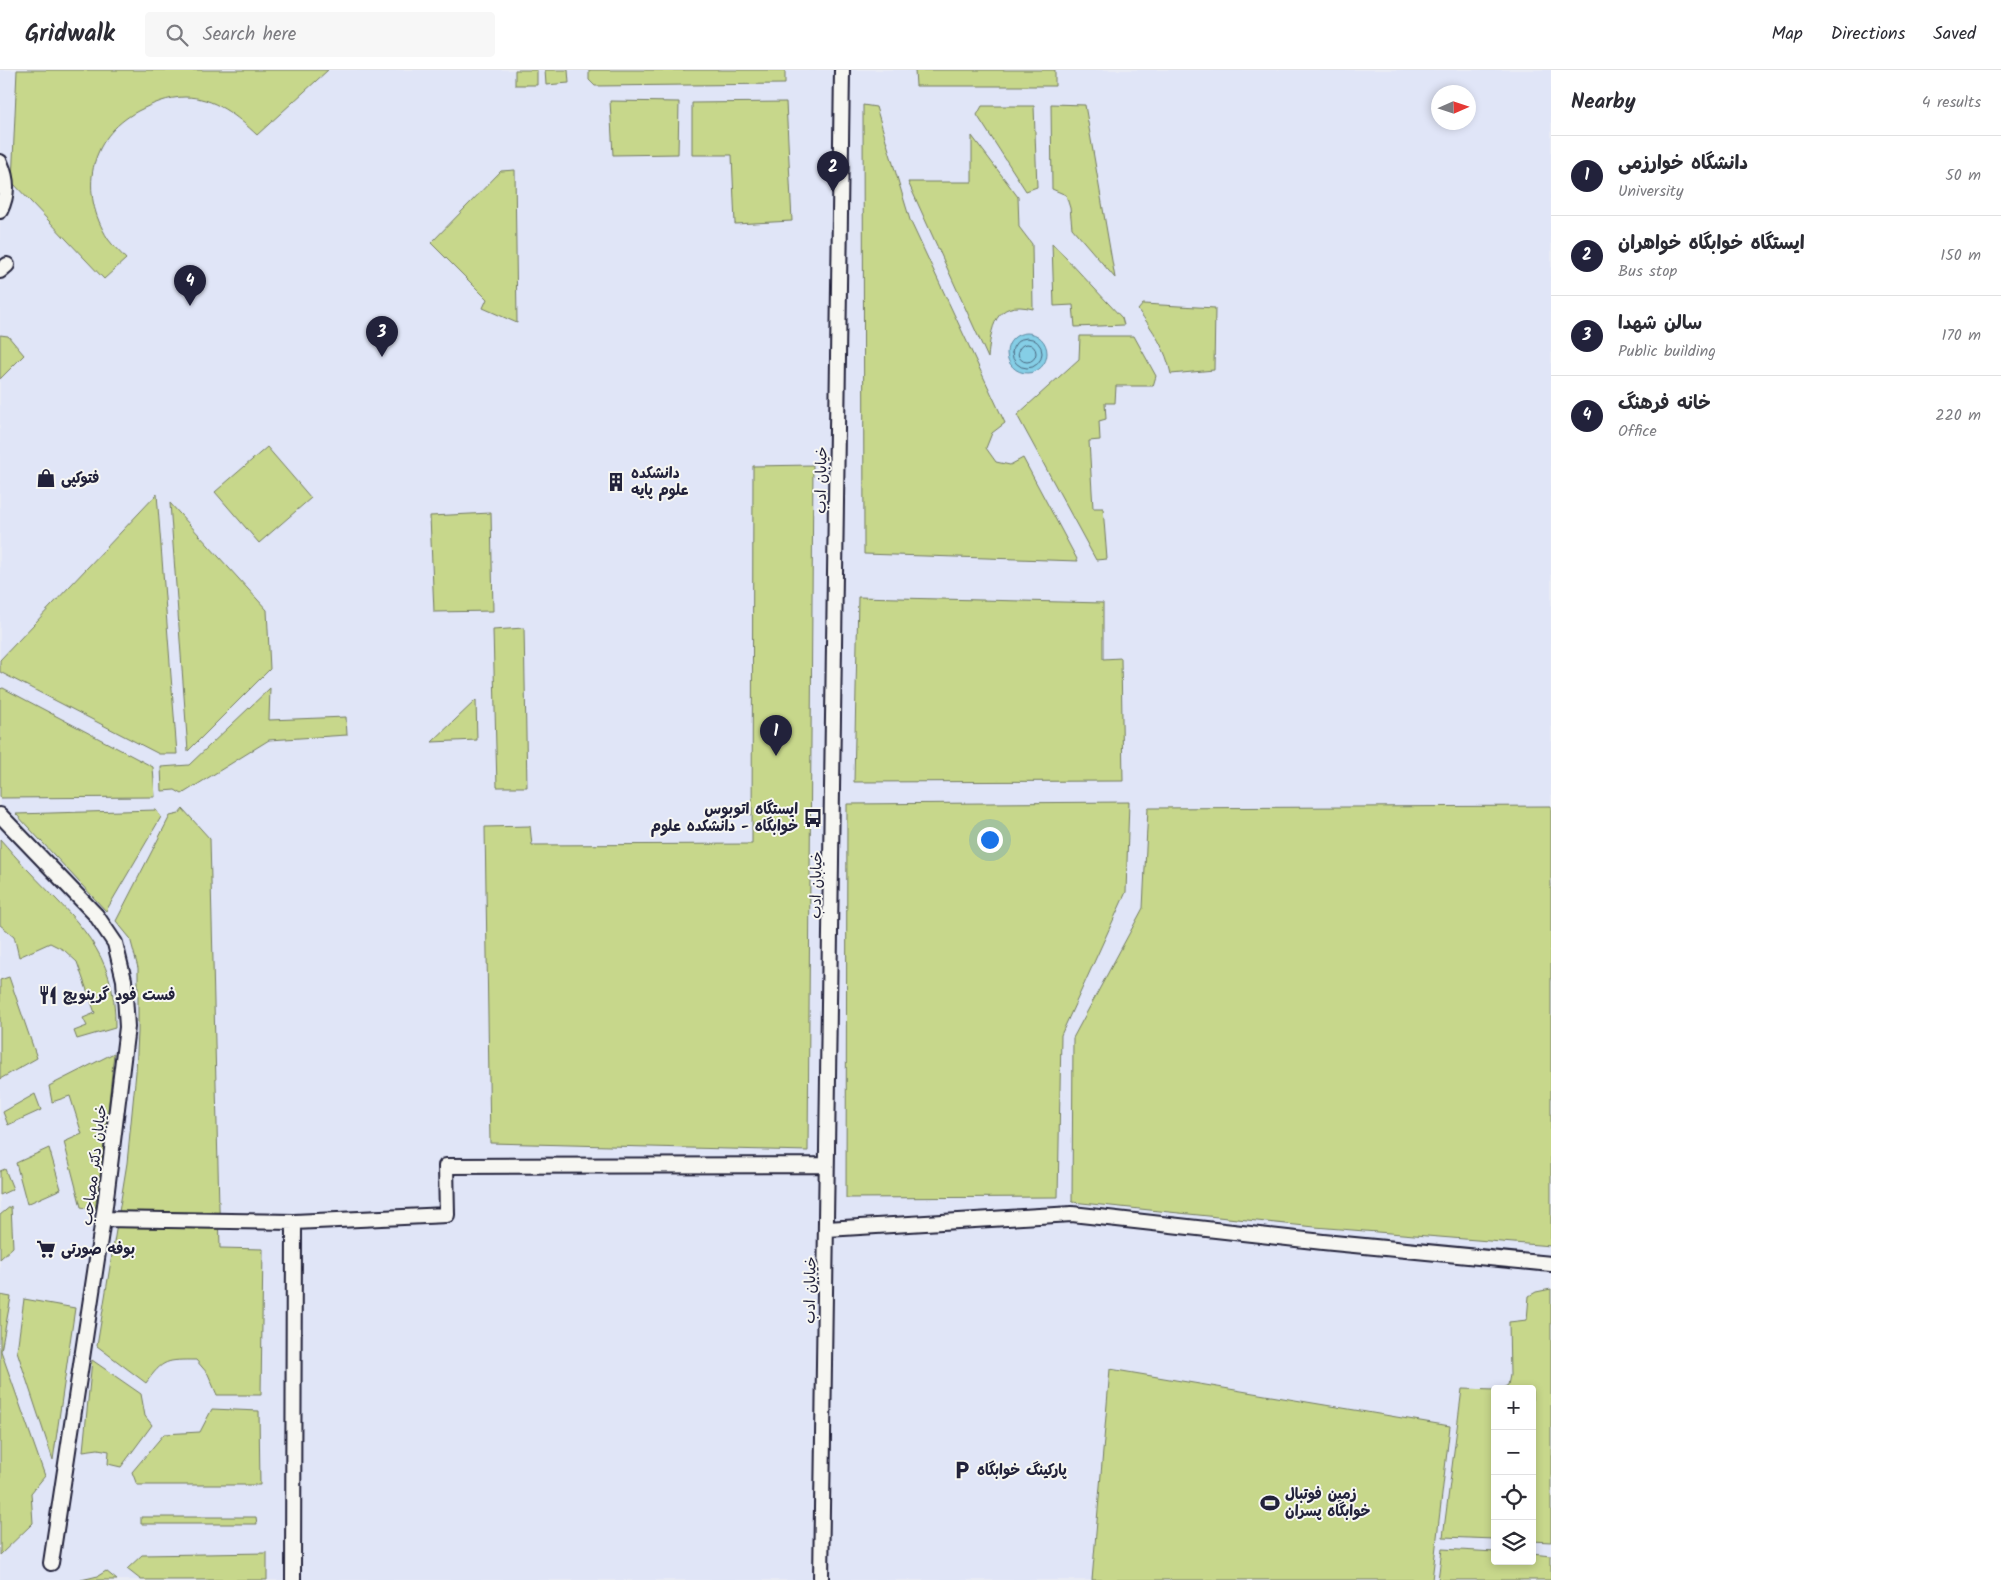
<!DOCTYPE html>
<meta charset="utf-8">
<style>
:root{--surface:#fff;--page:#f7f7f7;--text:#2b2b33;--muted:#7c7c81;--line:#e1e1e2;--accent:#22223b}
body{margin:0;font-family:Kalam,"Playpen Sans Arabic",sans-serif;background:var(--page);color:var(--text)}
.controls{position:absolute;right:15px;bottom:15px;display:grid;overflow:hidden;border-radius:5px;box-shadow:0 2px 8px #0003}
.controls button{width:45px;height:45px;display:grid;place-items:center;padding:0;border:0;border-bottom:1px solid var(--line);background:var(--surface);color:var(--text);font:25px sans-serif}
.compass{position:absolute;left:1431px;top:15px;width:45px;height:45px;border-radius:50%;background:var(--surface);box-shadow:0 2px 8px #0003;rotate:87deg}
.you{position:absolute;left:989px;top:769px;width:18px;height:18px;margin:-12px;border:4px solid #fff;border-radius:50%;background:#1a73e8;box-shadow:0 0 0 8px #1a73e833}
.badge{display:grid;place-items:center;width:32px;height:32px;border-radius:50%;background:var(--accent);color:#fff;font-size:16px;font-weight:700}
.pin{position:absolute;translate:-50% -41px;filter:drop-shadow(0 1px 2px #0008)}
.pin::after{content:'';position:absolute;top:26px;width:18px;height:15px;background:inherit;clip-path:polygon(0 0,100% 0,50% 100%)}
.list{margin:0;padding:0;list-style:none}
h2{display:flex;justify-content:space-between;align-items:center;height:65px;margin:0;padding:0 20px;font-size:21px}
h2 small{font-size:16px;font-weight:400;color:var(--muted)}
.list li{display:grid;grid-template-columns:32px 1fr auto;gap:15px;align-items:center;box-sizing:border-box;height:80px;padding:0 20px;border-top:1px solid var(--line)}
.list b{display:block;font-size:19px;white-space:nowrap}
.list p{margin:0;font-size:16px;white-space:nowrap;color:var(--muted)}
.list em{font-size:16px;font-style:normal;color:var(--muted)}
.icon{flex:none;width:28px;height:28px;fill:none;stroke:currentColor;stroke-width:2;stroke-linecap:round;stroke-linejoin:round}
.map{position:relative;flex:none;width:1551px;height:1510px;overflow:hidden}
header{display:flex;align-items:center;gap:30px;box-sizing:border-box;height:70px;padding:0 25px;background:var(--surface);border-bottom:1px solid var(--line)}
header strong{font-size:24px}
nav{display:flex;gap:28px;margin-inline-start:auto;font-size:18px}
.search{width:350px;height:45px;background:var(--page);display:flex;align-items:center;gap:12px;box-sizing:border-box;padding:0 18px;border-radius:5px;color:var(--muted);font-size:19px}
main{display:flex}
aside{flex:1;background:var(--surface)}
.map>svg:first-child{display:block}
.built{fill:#e0e5f7;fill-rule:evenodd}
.green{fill:#c7d78b;stroke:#747c63}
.water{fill:#85cee6;stroke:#5d89a2}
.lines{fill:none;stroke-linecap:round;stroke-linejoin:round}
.shore{stroke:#4a677f;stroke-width:1}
.service-casing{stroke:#22223b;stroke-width:18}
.service{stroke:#f6f6f2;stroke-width:14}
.labels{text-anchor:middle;stroke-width:4;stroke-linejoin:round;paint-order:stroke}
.poi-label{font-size:15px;font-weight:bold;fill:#22223b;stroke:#f6f6f2;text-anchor:start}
.street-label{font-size:15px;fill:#22223b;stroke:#f6f6f2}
</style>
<header>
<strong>Gridwalk</strong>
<div class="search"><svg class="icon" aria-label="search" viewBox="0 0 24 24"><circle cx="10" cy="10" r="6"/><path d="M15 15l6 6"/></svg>Search here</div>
<nav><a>Map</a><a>Directions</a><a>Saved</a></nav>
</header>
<main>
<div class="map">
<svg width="1551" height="1510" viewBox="0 0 1551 1510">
<rect width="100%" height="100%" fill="#e9ecf5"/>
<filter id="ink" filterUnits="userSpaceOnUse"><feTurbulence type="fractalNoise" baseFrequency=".02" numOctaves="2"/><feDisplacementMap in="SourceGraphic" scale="10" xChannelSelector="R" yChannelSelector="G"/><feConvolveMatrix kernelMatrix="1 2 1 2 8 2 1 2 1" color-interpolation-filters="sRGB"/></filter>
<g filter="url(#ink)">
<path class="built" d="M0 0H1551V1510H0ZM1438 22H1468V52H1438ZM1495 1319H1532V1491H1495Z"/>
<path class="green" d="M17 0H328L257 65C237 46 214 27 185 27 168 27 152 34 138 41 88 68 79 122 108 169 113 176 120 182 126 189L104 209 12 112Z
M515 0H537V15H515Z
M545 0H568L569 13 546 15Z
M589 0H785V14L595 16 589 10Z
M915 0H1055V16H916Z
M610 31 679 32 678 84 613 85Z
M786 32 792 151 735 154 732 85H692V33Z
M1051 34 1085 35 1115 208 1072 158 1070 138 1066 125 1052 119Z
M863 35 876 37 910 150 1005 353 992 363 986 378 996 392 1010 395 1023 388 1078 491 864 484Z
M982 36H1034L1037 117 1026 121 977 45Z
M972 66 1018 127 1019 157 1032 174 1033 239C994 229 991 258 988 288L908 112H972Z
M515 100 517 253 483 238 487 229 431 173 501 101Z
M1052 173 1122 248 1124 255 1075 257 1073 235 1054 236Z
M1143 234 1215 238 1214 300 1171 304C1166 279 1153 260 1138 240Z
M0 265 8 266 24 285 0 309Z
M1080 266H1134L1156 306 1153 316H1116L1115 333H1105L1106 349 1099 351 1100 370 1089 371 1093 438H1103L1107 489 1096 490 1017 345 1079 289Z
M267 377 311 428 259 473 215 422Z
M813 395 808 1081 490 1073 485 757 530 756 532 775 752 774 753 396Z
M157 424 177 684H159L0 602V590Z
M170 433 267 540 270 599 188 681Z
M491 443 493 541 434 542 430 446Z
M858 527 1103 533V589L1121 588 1123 711 854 712Z
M524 558 527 717H497L493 560Z
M3 618 153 697 155 727 1 728 0 726V619Z
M270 618 269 650 346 647 347 665 269 670 182 724 175 720 162 721 161 697 189 695Z
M476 630 477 670 432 672Z
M1129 732 1126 822 1061 965 1058 1127 846 1128 847 734Z
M1551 736V1176L1315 1157 1072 1132 1073 968 1143 838 1148 738Z
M183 739 210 769 220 1178 263 1179 261 1325H217L208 1304 196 1290C167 1290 163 1289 146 1313L97 1276 127 1093 136 1002 138 962V898L130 868 116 851 170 746 179 744Z
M156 740 161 747 106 841 16 744Z
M0 769C9 779 18 790 28 800 76 851 117 881 115 958L77 969 74 961 87 956 83 948 95 943 77 892 64 880 50 873 19 887 14 866 0 855Z
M9 907 37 988 0 1009V910Z
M114 983 103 1091 95 1140 81 1137 64 1072 82 1064 70 1026 52 1032 49 1016Z
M35 1024 41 1040 8 1055 3 1042Z
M49 1078 61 1119 27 1134 16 1093Z
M5 1099 13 1119 0 1125V1101Z
M11 1136 13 1177 0 1189V1145Z
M1551 1219V1472L1532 1471V1319H1501L1508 1315 1510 1305 1509 1252 1527 1250 1529 1226 1536 1222Z
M0 1225 11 1227 1 1281 45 1406 31 1423 33 1453 0 1485Z
M24 1229 75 1238 53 1390 17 1281Z
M92 1290 141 1324 145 1346 152 1355 121 1397 108 1394 109 1381 98 1379 83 1381Z
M1110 1299 1450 1356 1432 1510H1092Z
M1462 1319 1495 1320V1469L1443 1467Z
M212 1339 259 1341 260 1415H137L132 1402 164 1364 200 1362Z
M141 1447H256L257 1454H141Z
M1442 1479 1495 1482V1491H1532V1484L1551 1486V1510H1438Z
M267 1483V1510H141L127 1499 142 1485Z
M106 1501 117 1510H81L98 1506Z"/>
<path class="water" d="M1007 283a20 20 0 1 1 40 0a20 20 0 1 1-40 0Z"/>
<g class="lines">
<path class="shore" d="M1012 283a15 15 0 1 1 30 0a15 15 0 1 1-30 0Z
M1018 283a9 9 0 1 1 18 0a9 9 0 1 1-18 0Z"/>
<g class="service-casing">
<path id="service" d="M0 92C8 110 8 124 0 141
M0 201 7 195
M0 745 96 845 115 873 124 910 127 957 105 1136 51 1493
M103 1149 294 1152
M827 1159 1072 1144 1323 1172 1551 1194
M293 1510 294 1152 447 1145 446 1096 826 1095
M821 1510 842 0"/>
</g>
<use href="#service" class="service"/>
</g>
</g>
<defs>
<g id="shop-bare" transform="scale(1.5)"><path d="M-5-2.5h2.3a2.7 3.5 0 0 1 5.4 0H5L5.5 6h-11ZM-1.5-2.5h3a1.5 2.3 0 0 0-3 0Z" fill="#22223b" stroke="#f6f6f2" stroke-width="2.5" paint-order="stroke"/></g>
<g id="building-bare" transform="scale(1.5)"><path d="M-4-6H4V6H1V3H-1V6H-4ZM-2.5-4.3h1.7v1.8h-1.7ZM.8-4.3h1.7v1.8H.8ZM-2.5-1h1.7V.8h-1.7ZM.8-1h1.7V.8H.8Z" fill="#22223b" stroke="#f6f6f2" stroke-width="2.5" paint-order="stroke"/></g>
<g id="bus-bare" transform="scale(1.5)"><path d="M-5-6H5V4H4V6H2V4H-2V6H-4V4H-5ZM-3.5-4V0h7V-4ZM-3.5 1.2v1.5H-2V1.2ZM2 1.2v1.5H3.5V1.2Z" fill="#22223b" stroke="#f6f6f2" stroke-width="2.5" paint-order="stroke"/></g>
<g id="restaurant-bare" transform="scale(1.5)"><path d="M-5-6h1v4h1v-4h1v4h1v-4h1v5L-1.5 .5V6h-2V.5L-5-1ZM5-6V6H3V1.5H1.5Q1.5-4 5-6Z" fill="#22223b" stroke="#f6f6f2" stroke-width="2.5" paint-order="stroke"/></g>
<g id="supermarket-bare" transform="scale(1.5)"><path d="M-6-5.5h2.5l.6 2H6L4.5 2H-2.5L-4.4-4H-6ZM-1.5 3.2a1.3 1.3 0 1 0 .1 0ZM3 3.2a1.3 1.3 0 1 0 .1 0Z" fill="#22223b" stroke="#f6f6f2" stroke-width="2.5" paint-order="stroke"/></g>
<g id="parking-bare" transform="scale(1.5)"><path d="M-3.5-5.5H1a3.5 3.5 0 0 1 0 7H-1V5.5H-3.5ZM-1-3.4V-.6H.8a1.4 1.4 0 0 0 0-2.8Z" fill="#22223b" stroke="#f6f6f2" stroke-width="2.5" paint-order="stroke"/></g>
<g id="stadium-bare" transform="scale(1.5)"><path d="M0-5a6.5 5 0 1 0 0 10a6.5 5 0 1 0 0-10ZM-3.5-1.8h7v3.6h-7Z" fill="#22223b" stroke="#f6f6f2" stroke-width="2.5" paint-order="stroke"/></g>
</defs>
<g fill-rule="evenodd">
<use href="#shop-bare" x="46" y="408"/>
<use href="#building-bare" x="616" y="412"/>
<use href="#bus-bare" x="813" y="748"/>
<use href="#restaurant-bare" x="48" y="925"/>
<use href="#supermarket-bare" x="46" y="1179"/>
<use href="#parking-bare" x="962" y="1400"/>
<use href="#stadium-bare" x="1270" y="1433"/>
</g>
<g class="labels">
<g class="poi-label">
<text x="631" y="408">دانشکده<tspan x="631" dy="17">علوم پایه</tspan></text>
<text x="61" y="413">فتوکپی</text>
<text x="798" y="744" text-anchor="end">ایستگاه اتوبوس<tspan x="798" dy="17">خوابگاه - دانشکده علوم</tspan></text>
<text x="63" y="930">فست فود گرینویچ</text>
<text x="61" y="1184">بوفه صورتی</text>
<text x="977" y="1405">پارکینگ خوابگاه</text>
<text x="1285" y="1429">زمین فوتبال<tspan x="1285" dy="17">خوابگاه پسران</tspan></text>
</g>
<g class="street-label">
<text transform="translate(821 410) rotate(-89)" y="5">خیابان ادب</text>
<text transform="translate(816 815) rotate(-89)" y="5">خیابان ادب</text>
<text transform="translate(94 1095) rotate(-83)" y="5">خیابان دکتر مصاحب</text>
<text transform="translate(810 1220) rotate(-89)" y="5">خیابان ادب</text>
</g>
</g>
</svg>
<div class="controls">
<button>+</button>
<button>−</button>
<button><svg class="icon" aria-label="locate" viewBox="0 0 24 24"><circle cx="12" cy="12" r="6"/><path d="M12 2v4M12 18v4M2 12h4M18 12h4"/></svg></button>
<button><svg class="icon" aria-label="layers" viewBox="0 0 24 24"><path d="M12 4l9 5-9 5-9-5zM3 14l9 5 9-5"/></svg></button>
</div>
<svg class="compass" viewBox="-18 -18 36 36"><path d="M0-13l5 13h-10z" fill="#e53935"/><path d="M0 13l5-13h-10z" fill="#7c7c81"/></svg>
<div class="you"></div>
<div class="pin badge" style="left:776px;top:686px">1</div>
<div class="pin badge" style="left:833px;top:122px">2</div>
<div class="pin badge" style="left:382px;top:287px">3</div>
<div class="pin badge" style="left:190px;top:236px">4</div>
</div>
<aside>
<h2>Nearby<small>4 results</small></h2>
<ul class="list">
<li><span class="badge">1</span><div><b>دانشگاه خوارزمی</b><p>University</p></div><em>50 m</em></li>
<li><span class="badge">2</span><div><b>ایستگاه خوابگاه خواهران</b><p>Bus stop</p></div><em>150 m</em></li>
<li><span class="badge">3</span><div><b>سالن شهدا</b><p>Public building</p></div><em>170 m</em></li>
<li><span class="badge">4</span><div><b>خانه فرهنگ</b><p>Office</p></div><em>220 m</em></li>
</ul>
</aside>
</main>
